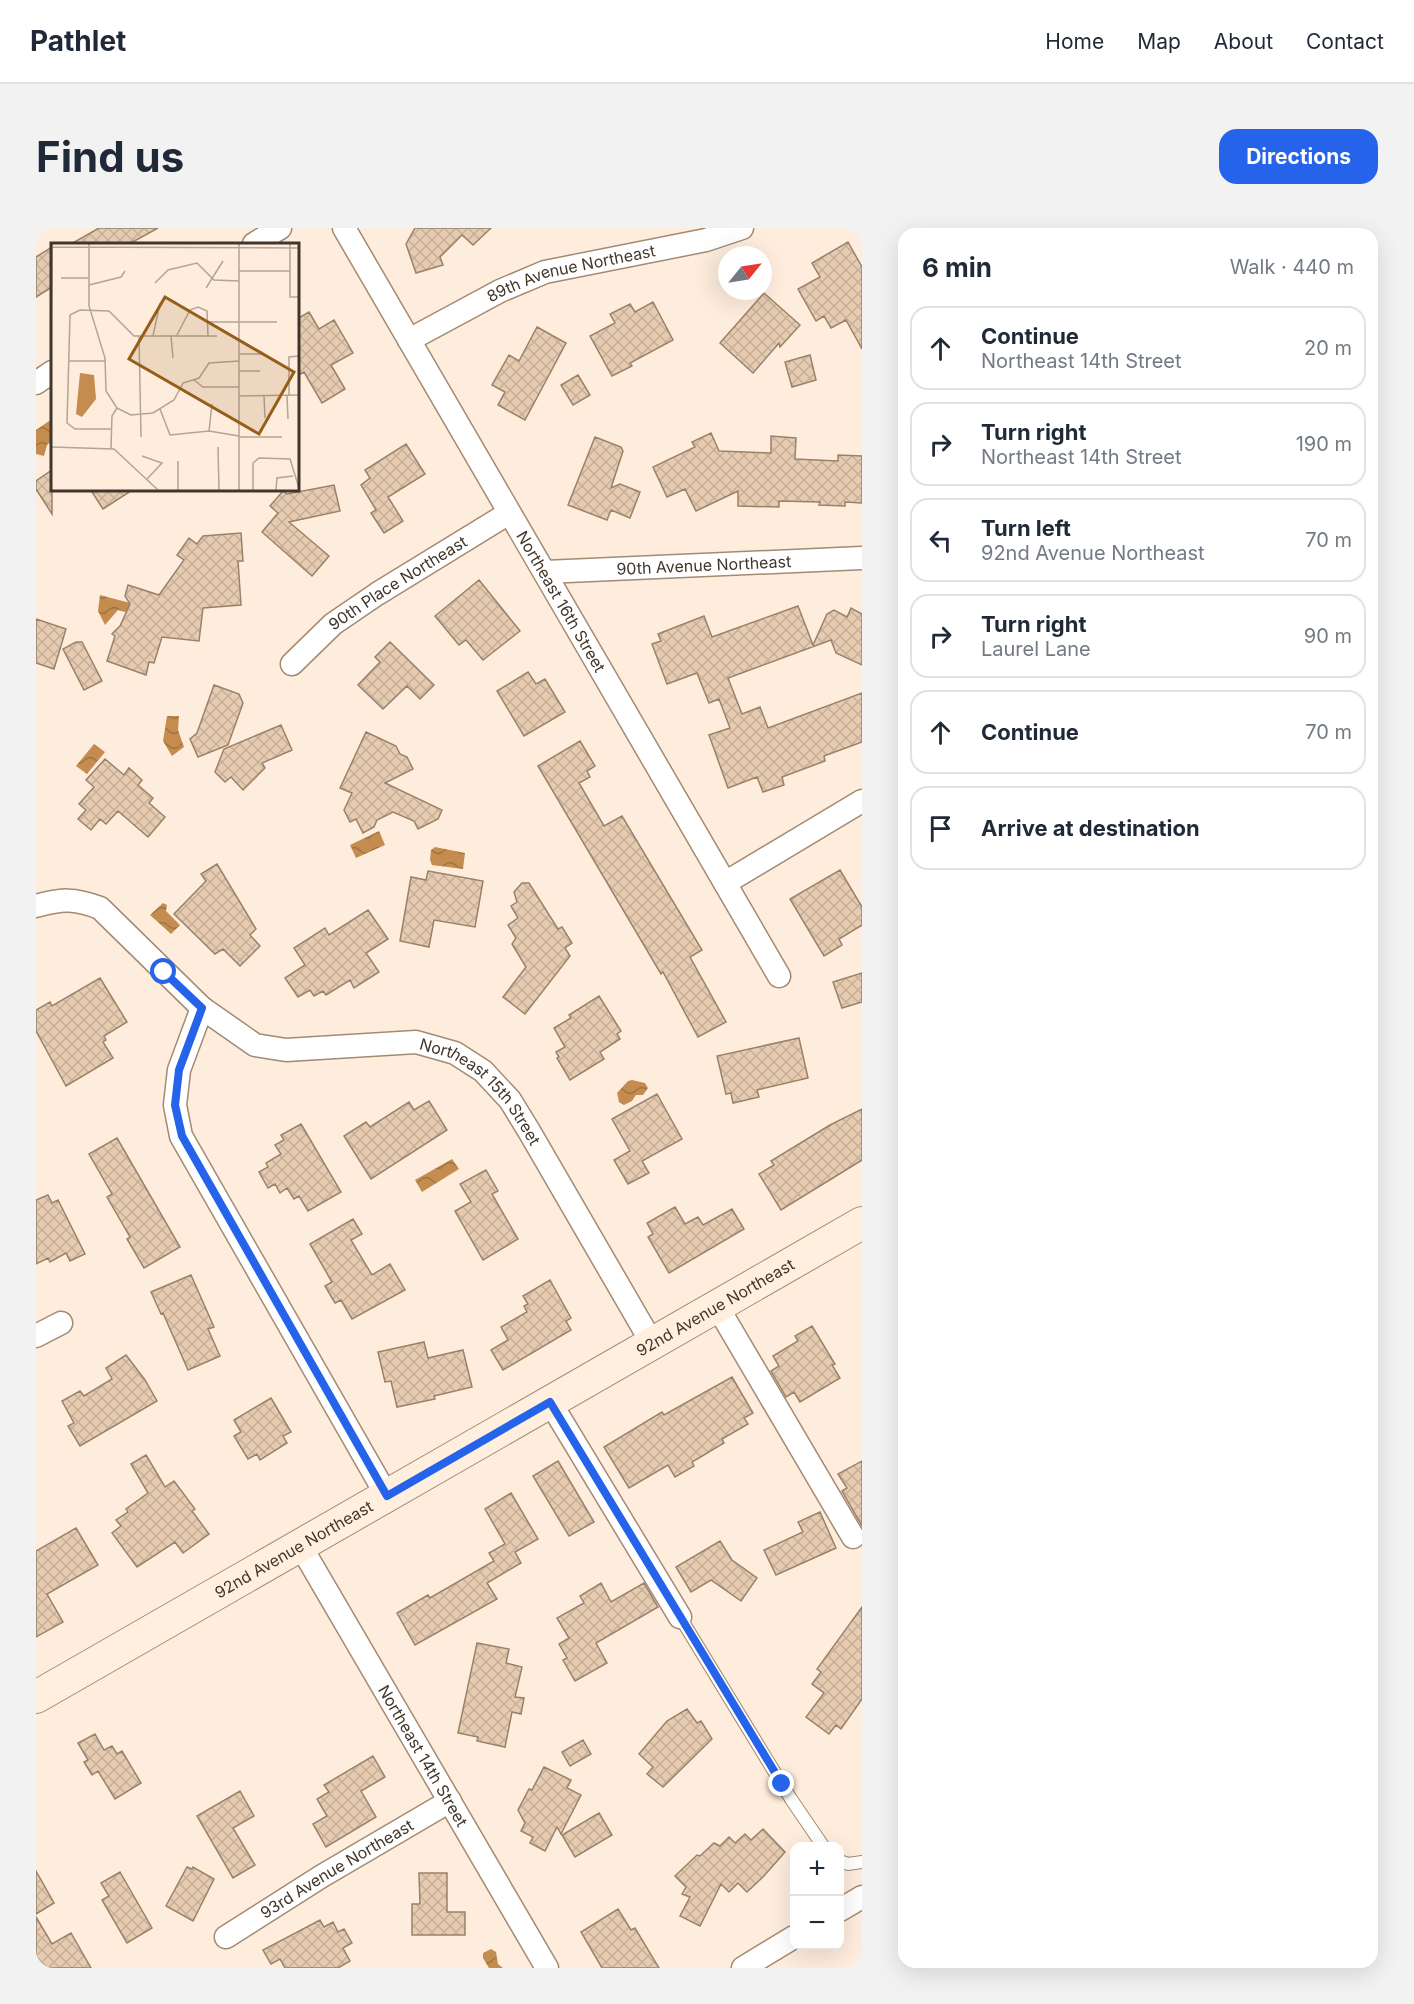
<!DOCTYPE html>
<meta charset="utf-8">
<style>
:root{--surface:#fff;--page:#f2f2f3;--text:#1f2937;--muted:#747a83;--line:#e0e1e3;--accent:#2563eb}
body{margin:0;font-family:Inter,sans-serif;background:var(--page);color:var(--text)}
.controls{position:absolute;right:18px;bottom:18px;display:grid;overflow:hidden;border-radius:12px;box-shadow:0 6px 24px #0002}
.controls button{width:54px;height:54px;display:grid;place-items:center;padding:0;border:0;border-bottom:2px solid var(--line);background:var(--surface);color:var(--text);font:30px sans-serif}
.compass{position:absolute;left:682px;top:18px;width:54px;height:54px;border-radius:50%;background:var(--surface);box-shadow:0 6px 24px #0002;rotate:60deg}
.stop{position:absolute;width:18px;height:18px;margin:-14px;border:4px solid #2563eb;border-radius:50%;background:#fff}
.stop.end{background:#2563eb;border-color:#fff;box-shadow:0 2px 6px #0008}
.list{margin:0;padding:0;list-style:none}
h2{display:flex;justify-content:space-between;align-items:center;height:78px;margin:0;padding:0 24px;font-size:26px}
h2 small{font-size:20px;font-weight:400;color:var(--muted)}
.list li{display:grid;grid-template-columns:39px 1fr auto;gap:18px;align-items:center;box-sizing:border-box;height:84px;margin:0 12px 12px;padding:0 12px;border:2px solid var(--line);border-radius:18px}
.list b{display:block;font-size:22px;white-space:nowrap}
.list p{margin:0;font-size:20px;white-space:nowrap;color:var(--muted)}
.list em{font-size:20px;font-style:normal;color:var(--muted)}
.icon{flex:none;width:33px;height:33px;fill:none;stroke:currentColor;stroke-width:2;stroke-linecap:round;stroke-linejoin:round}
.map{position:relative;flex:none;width:826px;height:1740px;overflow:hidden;border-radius:18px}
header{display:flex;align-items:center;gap:36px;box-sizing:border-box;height:84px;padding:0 30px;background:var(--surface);border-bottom:2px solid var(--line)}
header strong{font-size:28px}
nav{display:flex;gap:33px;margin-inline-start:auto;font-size:21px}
.intro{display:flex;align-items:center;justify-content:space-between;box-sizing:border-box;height:144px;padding:0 36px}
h1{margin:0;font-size:42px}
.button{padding:15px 27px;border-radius:18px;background:var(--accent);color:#fff;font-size:21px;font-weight:700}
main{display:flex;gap:36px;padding:0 36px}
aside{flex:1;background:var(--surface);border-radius:18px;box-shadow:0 6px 24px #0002}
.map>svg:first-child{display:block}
.water{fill:url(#water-waves)}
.building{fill:url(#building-cross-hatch);stroke:#9a8168;stroke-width:1.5}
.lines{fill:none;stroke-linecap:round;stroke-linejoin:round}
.lane-casing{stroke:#a48a71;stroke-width:14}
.street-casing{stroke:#a48a71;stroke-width:25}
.secondary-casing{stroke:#a48a71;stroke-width:34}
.lane{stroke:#fff;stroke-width:12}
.street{stroke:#fff;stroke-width:22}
.secondary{stroke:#ffefdf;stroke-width:32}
.route{stroke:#2563eb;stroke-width:8}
.labels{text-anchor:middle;stroke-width:6;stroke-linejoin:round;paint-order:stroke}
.street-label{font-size:16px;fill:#41362b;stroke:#fff}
.inset-road{fill:none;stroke:#b2a496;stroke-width:1.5}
.view{fill:#965e18;fill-opacity:0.15;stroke:#965e18;stroke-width:3}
.inset-edge{fill:none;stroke:#41362b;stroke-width:3}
</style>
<header>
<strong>Pathlet</strong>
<nav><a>Home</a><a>Map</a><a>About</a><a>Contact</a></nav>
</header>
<div class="intro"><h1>Find us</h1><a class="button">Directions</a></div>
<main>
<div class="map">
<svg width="826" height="1740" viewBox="0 0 826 1740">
<defs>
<pattern id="water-waves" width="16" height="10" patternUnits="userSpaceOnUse" patternTransform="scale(1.5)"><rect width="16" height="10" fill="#c48c4f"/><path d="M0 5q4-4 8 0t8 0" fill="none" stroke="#a17342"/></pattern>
<pattern id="building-cross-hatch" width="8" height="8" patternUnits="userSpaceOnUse" patternTransform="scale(1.5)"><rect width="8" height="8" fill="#e6cbb0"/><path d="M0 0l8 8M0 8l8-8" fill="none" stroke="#c6af98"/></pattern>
</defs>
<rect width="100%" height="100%" fill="#feeddd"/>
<path class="water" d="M16 191V213L11 217 8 228 0 226V202Z
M64 367 98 376 96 386 82 382 69 397 62 383Z
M131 488H143L142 502 148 519 136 528 127 513Z
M58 516 69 524 51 546 40 538Z
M343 603 349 617 320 630 314 617Z
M399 619 429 625 427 641 396 637 394 632 395 622Z
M127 675 131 677 130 683 144 697 135 706 114 687Z
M596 852 609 855 612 860 607 867H600L596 873 588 877 583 874 581 865 592 853Z
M416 931 423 941 386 964 379 952Z
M455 1721 460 1724 462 1736 467 1740H453L447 1730V1725Z"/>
<path class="building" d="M63 0H122L93 16H35Z
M379 0H455L437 17 426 7 404 29 407 37 380 45 370 16Z
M812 14 826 39V121L810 92 795 100 788 88 780 93 762 61 784 49 776 35Z
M16 19V59L0 69V29Z
M728 65 764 97 744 119 743 115 717 145 684 115Z
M617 74 637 112 594 135 596 138 576 148 554 108 579 95 574 86 594 76 599 84Z
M273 84 283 101 298 92 317 125 295 137 309 161 286 175 268 144 261 148V91Z
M501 99 530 115 489 192 462 177 469 164 456 157 473 127 483 133Z
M774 127 780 152 756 159 749 134Z
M542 147 554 167 537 177 525 157Z
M675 205 683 223 735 225V208L760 210 759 231 802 233V227L826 228V275L809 274V278L783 277 784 274 743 273V279L702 278V263L660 283 649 261 631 269 617 239 659 219 656 214Z
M559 209 585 219 587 223 575 260 584 256 604 264 594 290 575 282 571 292 532 277Z
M370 216 389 246 352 269 367 293 348 305 335 285 340 282 325 257 334 250 329 242Z
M16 242V286L0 261V253Z
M298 257 304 283 253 294 293 328 276 348 226 304 242 285 234 278 247 263 251 266Z
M54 261H98L67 281Z
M205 305 207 333H202L205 377 167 380 163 413 126 409 118 435 113 434 110 447 71 433 79 408 76 406 84 398 94 376 89 368 92 357 123 367 148 332 141 327 153 310 161 316 167 308Z
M443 352 484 403 447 432 430 412 423 417 399 388Z
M762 378 777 417 791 386 798 382 811 389 815 380 826 386V437L800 425 795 412 692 450 706 486 724 479 732 500 826 465V514L788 528 789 533 746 549 748 557 727 564 721 549 692 560 673 507 694 500 683 471 673 475 661 445 631 456 616 416 625 413 622 406 668 388 676 409Z
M0 391 30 401 18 441 0 435Z
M40 414H46L66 453 48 462 27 421Z
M354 414 398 457 384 471 371 458 347 481 322 457 344 434 339 429Z
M492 444 500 456 509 451 529 484 488 508 461 463Z
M178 457 203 466 207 475 192 517 162 529 154 511 161 505Z
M245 497 256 522 226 535 229 540 207 562 195 549 189 554 179 544 188 521Z
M330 504 360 518 364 526 371 529 377 541 349 555 406 582 402 591 382 601 378 593 357 584 341 592 338 599 327 605 320 591 314 594 308 582 316 565 304 560Z
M544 513 559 538 551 543 554 549 543 555 568 598 586 588 666 722 654 729 690 794 662 809 627 744 625 746 502 538Z
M69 531 88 547 93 540 106 552 102 557 117 570 113 575 129 589 112 609 82 583 70 596 64 591 55 602 42 591 50 582 43 576 58 559 50 552Z
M181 636 220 701 214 707 224 718 204 738 187 721 179 726 138 686 170 653 165 646Z
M804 642 826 679V697L803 711 806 717 788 728 754 671Z
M392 643 447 653 439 699 398 692 393 719 364 713 375 649 390 652Z
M486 655H493L522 701 526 699 536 715 529 720 534 728 489 786 467 769 490 739 476 716 480 710 472 697 482 690 475 678 481 674 478 664Z
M332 682 352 711 330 725 343 744 318 760 314 752 290 767 287 763 278 768 274 762 262 769 249 750 269 737 258 720 289 700 293 707Z
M826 745V774L806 780 797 754Z
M64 750 91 794 68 808 70 812 67 814 77 830 30 858 0 803V782L14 774 16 778Z
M563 768 585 803 581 806 584 811 564 824 568 831 534 852 521 830 523 829 520 824 529 819 518 800 535 790 533 787Z
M763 810 772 850 721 862 723 869 697 875 695 865 690 866 681 828Z
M621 866 646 911 606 933 613 945 592 956 578 932 594 923 576 891Z
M393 873 411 902 335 951 308 908 330 894 334 899 373 874 378 882Z
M826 881V932L745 982 723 946 738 937 735 933 794 897Z
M265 896 305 964 272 983 263 968 258 971 251 960 244 965 239 956 232 960 223 944 232 939 230 935 245 926 239 917 248 912 245 907Z
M81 910 144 1019 108 1040 91 1011 94 1009 71 969 76 966 53 926Z
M450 942 462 963 456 966 482 1011 447 1032 419 983 435 974 424 956Z
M12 967 16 975 22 972 49 1026 34 1033 30 1025 14 1034 12 1030 0 1036V972Z
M639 979 649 996 662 989 667 997 696 981 708 1001 633 1045 612 1009 617 1006 611 995Z
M317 991 326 1006 315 1012 336 1047 354 1036 369 1062 316 1091 305 1072 299 1075 289 1058 296 1054 274 1016Z
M155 1047 178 1099 172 1101 184 1128 152 1142 127 1085 125 1086 115 1064Z
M514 1052 535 1090 530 1093 535 1102 467 1142 455 1122 472 1112 465 1099 491 1084 488 1078 492 1076 487 1068Z
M776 1098 799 1136 796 1137 804 1150 764 1174 758 1164 750 1169 735 1143 743 1138 737 1128 762 1113 759 1108Z
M388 1114 392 1130 427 1122 436 1159 398 1168 399 1171 361 1179 355 1153 349 1154 342 1124Z
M90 1127 109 1152 121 1173 44 1218 32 1198 38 1195 26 1173 44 1163 48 1168 76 1151 70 1140Z
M696 1149 717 1185 708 1190 712 1196 686 1211 688 1215 656 1234 658 1238 639 1249 632 1237 593 1260 568 1219 626 1184 628 1187Z
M235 1170 255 1204 247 1208 251 1215 224 1232 221 1226 212 1231 198 1208 205 1204 198 1192Z
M110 1227 129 1259 138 1253 159 1281 156 1283 173 1306 147 1325 139 1314 101 1339 76 1305 85 1298 80 1292 92 1284 90 1281 112 1265 95 1236Z
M522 1233 558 1294 533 1308 497 1248Z
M826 1233V1298L806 1263 811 1260 802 1246Z
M475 1265 502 1311 479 1324 485 1335 451 1355 461 1371 379 1417 361 1385 392 1367 394 1370 458 1333 453 1325 469 1316 449 1281Z
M784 1284 800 1320 740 1347 728 1322 767 1304 762 1294Z
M40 1300 62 1337 11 1366 27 1394 0 1409V1323Z
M684 1313 696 1332 721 1350 705 1373 675 1352 655 1364 640 1339Z
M565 1355 575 1374 608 1355 622 1379 560 1415 571 1435 539 1453 527 1432 531 1430 523 1416 533 1410 521 1390 548 1375 544 1368Z
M826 1379V1471L805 1501 800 1497 793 1506 770 1489 788 1465 776 1456 785 1444 781 1441Z
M441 1415 473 1421 470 1435 486 1439 479 1469 488 1470 485 1486 476 1484 469 1519 441 1513 442 1509 422 1505Z
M651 1481 661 1495 665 1493 676 1511 627 1559 611 1546 617 1539 603 1526 631 1493Z
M59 1506 68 1522 76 1518 81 1526 86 1523 105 1555 79 1571 62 1543 56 1547 48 1534 52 1532 42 1515Z
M547 1512 555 1526 534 1538 526 1524Z
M337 1528 349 1549 325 1563 340 1589 290 1619 277 1596 291 1588 281 1571 293 1564 288 1557Z
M508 1539 535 1552 531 1560 545 1567 525 1606 521 1599 509 1623 494 1615 497 1609 485 1603 489 1595 482 1582 493 1561 496 1562Z
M204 1563 218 1588 197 1600 219 1637 197 1650 161 1588Z
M563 1585 576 1607 539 1629 526 1607Z
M727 1601 749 1624 727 1649 711 1664 702 1655 693 1664 685 1656 664 1698 644 1688 654 1669 646 1666 650 1659 639 1648 661 1627 664 1628 678 1615 684 1618 693 1609 699 1615 709 1606 715 1612Z
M151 1639 156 1641 157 1639 178 1651 157 1693 130 1678Z
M0 1643 18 1675 0 1686Z
M84 1644 116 1700 91 1715 66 1672 73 1668 65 1655Z
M383 1645H411V1684H429V1707H376V1676H384Z
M582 1681 595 1702 599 1700 623 1740H566L545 1704Z
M0 1689 16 1716 35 1705 55 1740H0Z
M284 1692 288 1699 297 1694 302 1704 308 1701 316 1715 307 1720 314 1733 302 1740H249L244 1731 235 1736 227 1722Z"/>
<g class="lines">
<g class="lane-casing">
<path id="lane" d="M644 1389 755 1571 787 1618
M804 1633 812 1636 826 1634"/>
</g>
<g class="street-casing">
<g id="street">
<path id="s1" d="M308 0 743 748"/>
<path d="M218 16 244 0"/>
<path id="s2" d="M373 112 464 63 509 44 670 12 706 0"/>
<path d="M0 155 16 144"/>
<path id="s3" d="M509 344 826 330"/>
<path id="s4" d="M256 436 297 396 341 366 473 285"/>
<path d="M689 655 826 573"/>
<path id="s5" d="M0 678C26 671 38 670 64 680L166 780 219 817 250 822 380 814 419 825 447 843 474 872 493 903 616 1115"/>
<path d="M166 780 143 842 139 877 145 908 351 1268"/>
<path d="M681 1078 817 1309"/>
<path d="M0 1108 25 1095"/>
<path d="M514 1174 644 1389"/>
<path id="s6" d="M264 1317 511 1740"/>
<path d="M804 1682 826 1669"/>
<path id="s7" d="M190 1709 286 1648 414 1573"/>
<path d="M707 1740 758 1709"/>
</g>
</g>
<g class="secondary-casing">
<g id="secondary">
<path id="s8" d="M0 1469 826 995"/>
</g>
</g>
<use href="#lane" class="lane"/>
<use href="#street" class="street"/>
<use href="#secondary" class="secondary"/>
</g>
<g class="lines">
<path class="route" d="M128 744 166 780 143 842 139 877 146 908 351 1268 514 1174 746 1556"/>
</g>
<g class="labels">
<g class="street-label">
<text dy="6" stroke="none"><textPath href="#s2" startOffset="177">89th Avenue Northeast</textPath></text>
<text dy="6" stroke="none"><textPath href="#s3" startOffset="159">90th Avenue Northeast</textPath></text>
<text dy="6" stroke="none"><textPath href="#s4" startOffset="134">90th Place Northeast</textPath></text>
<text dy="6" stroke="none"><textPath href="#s1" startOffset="432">Northeast 16th Street</textPath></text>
<text dy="6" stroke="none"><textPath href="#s5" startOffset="519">Northeast 15th Street</textPath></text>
<text dy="6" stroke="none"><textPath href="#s8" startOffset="783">92nd Avenue Northeast</textPath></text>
<text dy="6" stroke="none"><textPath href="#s8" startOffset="297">92nd Avenue Northeast</textPath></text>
<text dy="6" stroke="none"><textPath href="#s6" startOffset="244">Northeast 14th Street</textPath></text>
<text dy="6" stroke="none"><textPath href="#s7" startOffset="130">93rd Avenue Northeast</textPath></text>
</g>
</g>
<g transform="translate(15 15)">
<rect width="248" height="248" fill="#feeddd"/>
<path d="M29 130 43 132 45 156 31 174 25 171Z" fill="#c48c4f"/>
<path class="inset-road" d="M38 0V63L54 115 55 148 66 165 61 173 60 205M239 0V54H248M1 4 248 5M188 28H239M10 35H38M104 40 117 27 146 20 163 37 188 38M38 42 70 34 74 28M155 45 172 18M19 72 29 67 58 68 83 93H166M19 72 16 180 24 186H61M156 79H188M188 79H226M126 92 139 67 147 64 156 68 157 93M88 93 90 194M102 93 109 60M120 93 122 115M188 111H211M17 118H55M188 128H209M0 129 1 0M143 137 152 144H188M238 152V114L248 113M188 153 248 152M213 153 214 175M236 153 237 176M66 165 80 172 102 170 123 157 132 140 148 135 158 120 188 118M109 166 119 192 158 188 188 193M158 188 161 161M188 194H231M0 204 63 206 107 247M167 204 168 247M91 213 111 220 96 236M127 218V247M188 247V0M202 247V220L208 215 239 216 248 245M225 247 226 235 242 233"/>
<path class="view" d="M114 54 243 129 208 191 78 116Z"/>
<rect width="248" height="248" class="inset-edge"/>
</g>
</svg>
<div class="controls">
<button>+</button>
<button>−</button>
</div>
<svg class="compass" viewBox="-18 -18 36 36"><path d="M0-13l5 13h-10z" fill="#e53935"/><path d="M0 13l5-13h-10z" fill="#747a83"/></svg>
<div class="stop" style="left:128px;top:744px"></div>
<div class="stop end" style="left:746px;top:1556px"></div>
</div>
<aside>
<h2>6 min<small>Walk · 440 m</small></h2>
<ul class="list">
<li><svg class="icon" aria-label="ahead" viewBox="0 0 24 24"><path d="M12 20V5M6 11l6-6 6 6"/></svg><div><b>Continue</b><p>Northeast 14th Street</p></div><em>20 m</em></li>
<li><svg class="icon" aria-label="right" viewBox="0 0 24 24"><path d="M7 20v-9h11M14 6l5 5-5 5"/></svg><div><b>Turn right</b><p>Northeast 14th Street</p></div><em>190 m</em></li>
<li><svg class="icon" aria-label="left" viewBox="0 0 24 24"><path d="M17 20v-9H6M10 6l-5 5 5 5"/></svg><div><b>Turn left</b><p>92nd Avenue Northeast</p></div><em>70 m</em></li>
<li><svg class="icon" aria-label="right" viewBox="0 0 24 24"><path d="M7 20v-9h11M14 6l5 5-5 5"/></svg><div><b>Turn right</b><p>Laurel Lane</p></div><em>90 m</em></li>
<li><svg class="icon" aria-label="ahead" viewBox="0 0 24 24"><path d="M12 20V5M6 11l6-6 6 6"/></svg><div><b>Continue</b></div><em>70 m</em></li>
<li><svg class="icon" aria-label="arrive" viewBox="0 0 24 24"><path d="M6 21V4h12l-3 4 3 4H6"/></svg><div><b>Arrive at destination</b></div></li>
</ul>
</aside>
</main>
